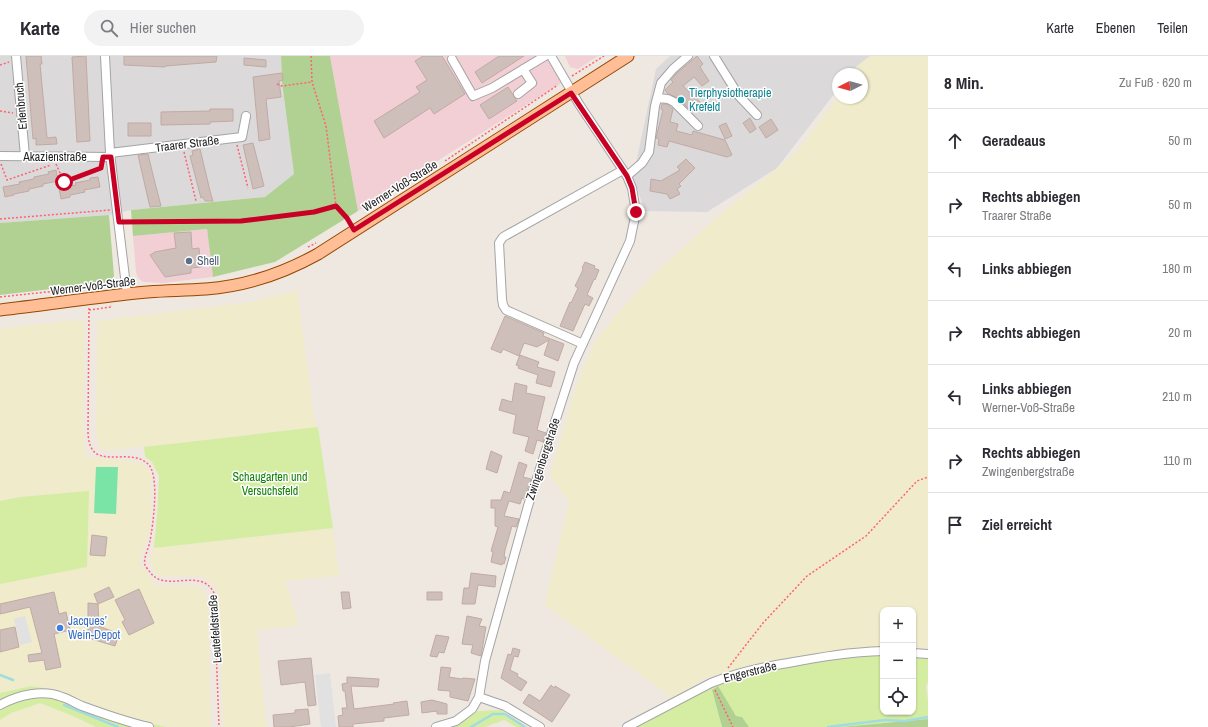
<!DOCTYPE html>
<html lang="de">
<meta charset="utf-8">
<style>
:root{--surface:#fff;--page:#f2f2f3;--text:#2b2b33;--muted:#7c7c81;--line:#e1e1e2}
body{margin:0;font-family:"Archivo Narrow",sans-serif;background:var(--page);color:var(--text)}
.controls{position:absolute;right:12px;bottom:12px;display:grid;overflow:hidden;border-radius:8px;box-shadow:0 1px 3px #0004}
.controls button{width:36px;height:36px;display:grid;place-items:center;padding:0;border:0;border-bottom:1px solid var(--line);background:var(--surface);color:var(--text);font:20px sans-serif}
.compass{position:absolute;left:832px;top:12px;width:36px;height:36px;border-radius:50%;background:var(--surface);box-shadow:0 1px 3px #0004;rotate:264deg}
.stop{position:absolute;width:12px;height:12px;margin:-9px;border:3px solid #c90026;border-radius:50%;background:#fff}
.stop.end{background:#c90026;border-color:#fff;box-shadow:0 1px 4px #0008}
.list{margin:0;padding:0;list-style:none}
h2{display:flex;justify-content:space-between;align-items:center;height:52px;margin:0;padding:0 16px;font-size:17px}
h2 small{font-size:13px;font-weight:400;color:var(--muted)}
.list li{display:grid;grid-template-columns:26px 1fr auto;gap:12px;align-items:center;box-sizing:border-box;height:64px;padding:0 16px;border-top:1px solid var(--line)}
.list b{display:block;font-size:15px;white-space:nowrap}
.list p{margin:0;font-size:13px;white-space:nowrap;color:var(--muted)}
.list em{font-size:13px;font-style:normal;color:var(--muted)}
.icon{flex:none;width:22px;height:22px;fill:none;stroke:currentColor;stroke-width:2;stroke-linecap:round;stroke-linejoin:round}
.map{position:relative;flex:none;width:928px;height:671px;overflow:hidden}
header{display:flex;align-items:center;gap:24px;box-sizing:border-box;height:56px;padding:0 20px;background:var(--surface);border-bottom:1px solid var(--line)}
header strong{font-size:19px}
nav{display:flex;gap:22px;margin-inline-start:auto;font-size:14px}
.search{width:280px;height:36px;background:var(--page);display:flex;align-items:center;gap:10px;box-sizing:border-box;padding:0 14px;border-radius:22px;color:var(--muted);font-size:15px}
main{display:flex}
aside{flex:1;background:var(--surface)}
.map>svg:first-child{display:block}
.residential{fill:#dbd9da}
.commercial{fill:#f1cfd4}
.farmland{fill:#efebcb}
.grass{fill:#d5eda3}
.forest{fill:#b1d193}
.pitch{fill:#7ae3a6}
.parking{fill:#e1e1e1}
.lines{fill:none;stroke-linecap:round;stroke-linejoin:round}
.stream{stroke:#9fdddf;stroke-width:2.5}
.building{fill:#cfbfba;stroke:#c1aaa3}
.minor-casing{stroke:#a4a4a4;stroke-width:10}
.major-casing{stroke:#954700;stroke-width:13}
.path{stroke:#ff6270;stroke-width:1.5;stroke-dasharray:2 2;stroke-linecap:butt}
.minor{stroke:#fff;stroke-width:8}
.major{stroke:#ffbe96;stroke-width:11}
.route{stroke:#c90026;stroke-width:5}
.culture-dot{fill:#0f9aa8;stroke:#fff;stroke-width:1.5}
.service-dot{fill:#5c6f8a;stroke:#fff;stroke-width:1.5}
.shop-dot{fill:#3f7fe0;stroke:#fff;stroke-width:1.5}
.labels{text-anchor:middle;stroke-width:3;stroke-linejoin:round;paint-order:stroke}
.culture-label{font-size:12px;fill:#0d838f;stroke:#fff;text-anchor:start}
.street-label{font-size:12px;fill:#1d1d1d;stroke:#fff}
.service-label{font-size:12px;fill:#4e5e75;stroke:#fff;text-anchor:start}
.park-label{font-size:12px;fill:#128104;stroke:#fff}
.shop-label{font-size:12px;fill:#366cbe;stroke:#fff;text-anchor:start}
</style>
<header>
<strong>Karte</strong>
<div class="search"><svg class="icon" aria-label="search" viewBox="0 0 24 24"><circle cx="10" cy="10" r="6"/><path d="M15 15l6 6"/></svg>Hier suchen</div>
<nav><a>Karte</a><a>Ebenen</a><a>Teilen</a></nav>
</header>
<main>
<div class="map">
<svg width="928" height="671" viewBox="0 0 928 671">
<rect width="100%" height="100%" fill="#efe8e1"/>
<path class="residential" d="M0 0H281L282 26 294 118 265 141 131 154 109 159 0 167Z
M670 0H870L856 11 850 18H838V33L777 112 707 156 645 155 633 121 656 13Z"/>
<path class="commercial" d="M330 0H551L564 25 358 155Z
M565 0H598L578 13 570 11Z
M207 173 213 221 163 227 143 226 138 222 136 216 133 180Z"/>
<path class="farmland" d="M870 0H928V593L913 590V554H883V592L852 595 757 608 708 621 672 642 545 549 569 445 550 420 575 334 594 287 617 258 653 219 718 160 796 97 838 41V42H862V18H859L856 11Z
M297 234 314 361 318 371 104 395 98 389 96 372 97 265 251 246Z
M75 264 85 266 83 375 86 401 129 405 140 407 147 412 150 417 151 430V453L149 476 140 506 156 530 183 529 200 531 206 538 208 550 211 671H166L128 663 49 632 31 630 0 637V528L87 511 89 435 20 441 0 445V273Z
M333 472 339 520 285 525 299 570 257 574 266 671H223L219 547 218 536 212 527 200 520H158L154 515 151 509 150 502 152 495 154 492Z
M40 647 73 660 96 671H0V664L11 657Z"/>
<path class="grass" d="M318 371 333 472 154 492 157 460 159 420 152 406 145 401 144 391Z
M89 435 87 511 0 528V445L20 441Z
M883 598V656H913V599L928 601V626L926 630 928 644V663L841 671H749L742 661 736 660 712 634 722 671H635L709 632 764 614 822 603Z
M31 630 50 633 128 663 166 671H96L73 660 40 647 11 657 0 664V637Z
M501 654 527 671H516L504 664 485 671H451L457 670 478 655Z"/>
<path class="forest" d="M281 0H330L358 155 275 206 213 221 207 173 133 180 131 154 265 141 294 118 282 26Z
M109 159 114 220 110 226 0 239V167Z
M718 630 736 660 742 661 749 671H722L712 634Z
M928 663V671H841Z"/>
<path class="pitch" d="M96 411H118L116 458 94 457Z"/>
<path class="parking" d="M25 560 32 586 20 589 14 563Z
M330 617 336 671H321L315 619Z"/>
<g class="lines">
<path class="stream" d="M0 619 13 624
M64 649 118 671
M471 671 493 658H505L525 671
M828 671 885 664 905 665 928 661"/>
</g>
<path class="building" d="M26 0H41L42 8H40L47 82 56 81 57 88 36 89V82L33 83Z
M86 0 90 85 77 86 72 1Z
M124 0H217L216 6 165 10V11L124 9Z
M423 0H442L465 38 434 58 430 52 384 82 374 65 420 36 416 31 427 24 415 5Z
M499 0H524L482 27 475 16Z
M697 0 703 8 700 11 709 25 702 30 694 21 683 30 701 47 692 56 678 42 668 38 665 34 673 26 671 24 677 17Z
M244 2 266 4V11L244 9Z
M282 17 283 24 279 25 281 41 266 43 270 83 259 85 253 21Z
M508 31 517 45 489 63 480 49Z
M662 48H666L673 53 670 66 678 68 676 75 692 79 693 75 725 84 732 99 727 101 669 85 667 91 658 89 659 83 656 82 663 54 661 53Z
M210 53H233V65L210 66V68L161 69V56L210 55Z
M750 62 756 73 750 77 743 67Z
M771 63 778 74 766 82 759 71Z
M128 67H151V80H128Z
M726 67 732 80 725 83 719 70Z
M253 87 264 130 253 133 243 89Z
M200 93 211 139 213 145H205L203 141 201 142 190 100 193 99 192 95Z
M148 98 154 123 161 150 150 151 149 147 138 99Z
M686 103 695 112 679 128 681 130 677 133 680 138 670 143 667 138 650 135 651 123 661 125 680 114 677 111Z
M56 114 58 125 43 128V130L29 133V135L14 138V139L5 141 3 131 20 128 19 126 34 123V121L49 118 48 116Z
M98 121 100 131 84 134 85 136 70 139V141L61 143 59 132 76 129 75 127 90 124V122Z
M191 176 192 193 199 192 201 211 191 212V217L165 221 150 199 155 196 176 192 174 177Z
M585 206 595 210 594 212 599 214 595 224 594 223 587 239 593 242 589 250 585 248 573 275 560 270 570 246 571 247 578 232 575 230 581 218 583 213 582 212Z
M505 260 544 277 543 280 564 288 558 305 544 299 549 284 537 291 524 287 519 300 503 293 501 297 491 293Z
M520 299 539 306 537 311 555 316 551 331 536 327 538 319 518 312 519 310 516 309Z
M515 327 527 330 526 337 545 341 537 374 546 377 543 386 537 384 533 398 525 395 529 381 513 377 516 359 499 354 502 343 512 346Z
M491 395 502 400 497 417 486 413Z
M519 406 527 409 523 421 531 423 524 443 522 442 520 448 509 445 504 460 519 463 516 471 512 470 505 494 504 501H506L504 508 502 507V509L491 506 493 496 491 495 498 471 495 470V452H491V444H501L504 435 510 437Z
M92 479 107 481 105 500 90 499Z
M471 517 496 520 495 531 478 529 475 548H462L464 532H469Z
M109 531 114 541 98 548 94 538Z
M139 533 154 567 129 579 122 566 125 564 115 544Z
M54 536 59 558 66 556 70 574 54 578 61 611 46 614 44 604 29 606 28 599 42 597 30 551 0 558V548Z
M341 536H349L351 552 343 553Z
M427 536H442V544H427Z
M88 547 98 548 99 570 119 578 115 590 88 582Z
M467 560 482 563 479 570 486 571 481 600 471 597 473 589 462 588Z
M15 571 19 591 0 596V574Z
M436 579 449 581 444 597 439 596 437 601 430 600Z
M513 592 520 594 518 601 514 600 510 614 518 618 517 620 527 626 521 635 501 622 508 598 511 599Z
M311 602 316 649 308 650 305 626 281 629 278 605Z
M441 611 451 612 449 621 462 623 463 622 475 623 468 645 450 641V635L438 634Z
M347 621 379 623 378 631 351 630 354 653 394 648 393 647 407 645 409 659 384 662V665L353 668V671H339L338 660 343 659 342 652H347L345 635H343L342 628 347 627Z
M551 629 554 632 555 630 570 639 552 666 523 647 529 638 540 645Z
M432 644 447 648V658H437V655L422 657 421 646Z
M308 653 310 668 289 671H274L273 659 295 657V654Z"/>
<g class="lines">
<g class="minor-casing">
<path id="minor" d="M16 0 25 100
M105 0 110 97 127 238
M714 0 739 40 757 59
M452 3 473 40 492 32 545 0
M518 38 532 27 523 13
M657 42 668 43 674 46 698 70
M110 97 242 81 246 60
M0 100 111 101
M627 120 642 107 649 96 655 50 661 27 673 13 688 0
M583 288 506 254 503 249 502 243 499 187 503 181 623 114
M913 597 928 598
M479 641 505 650 540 671
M0 649C18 639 43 633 62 641 69 643 75 647 82 650 104 658 126 666 149 671
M436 671 456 665 472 653 479 641 485 605 528 450 574 307 630 185 636 156 632 132 627 120 579 48 551 0
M627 671 711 627C736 617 762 611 788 607 821 601 850 596 883 595"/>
</g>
<g class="major-casing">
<path id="major" d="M0 254C42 249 84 243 127 238 153 234 179 235 206 233 247 230 282 218 318 198L628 0"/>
</g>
<path class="path" d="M311 0 312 26 326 70 336 150 347 162 350 167
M0 9 9 6
M572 20 604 0
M277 28 282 30 312 26
M0 55 13 57
M237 89 248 132
M184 96 196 145
M445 105 558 29
M1 108 7 124 51 109
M56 108 64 126 101 112 102 108
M0 163 110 154
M125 166 241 165 314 156 336 150
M308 191 316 187
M0 241 112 229
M89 252 88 376C89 419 128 389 148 408 160 419 153 469 150 485 149 492 143 502 145 509 146 511 148 514 150 516 165 538 201 510 214 537L219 671
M89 254 111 251V249
M728 612 763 567 807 520 866 480 917 425 928 421
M715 634 733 671"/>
<use href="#minor" class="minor"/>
<use href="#major" class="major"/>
</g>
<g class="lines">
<path class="route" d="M64 126 101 112 103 101H111L119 166 241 165 314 156 336 150 347 162 354 174 571 37 627 120 632 132 636 156"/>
</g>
<circle class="culture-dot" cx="681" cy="44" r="4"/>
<circle class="service-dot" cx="189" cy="205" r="4"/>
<circle class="shop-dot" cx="60" cy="572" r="4"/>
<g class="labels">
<g class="culture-label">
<text x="689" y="41">Tierphysiotherapie<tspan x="689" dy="14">Krefeld</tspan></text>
</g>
<g class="street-label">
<text transform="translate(21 50) rotate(-95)" y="4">Erlenbruch</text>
<text transform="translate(187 88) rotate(-7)" y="4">Traarer Straße</text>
<text x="55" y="105">Akazienstraße</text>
<text transform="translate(400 130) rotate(-32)" y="4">Werner-Voß-Straße</text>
<text transform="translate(93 230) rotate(-7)" y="4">Werner-Voß-Straße</text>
<text transform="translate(543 403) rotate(-72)" y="4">Zwingenbergstraße</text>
<text transform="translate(215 573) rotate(-94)" y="4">Leutefeldstraße</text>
<text transform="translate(750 616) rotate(-14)" y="4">Engerstraße</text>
</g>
<g class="service-label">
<text x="197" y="209">Shell</text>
</g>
<g class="park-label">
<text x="270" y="425">Schaugarten und<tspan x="270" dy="14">Versuchsfeld</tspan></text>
</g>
<g class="shop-label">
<text x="68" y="569">Jacques’<tspan x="68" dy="14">Wein-Depot</tspan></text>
</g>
</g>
</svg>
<div class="controls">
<button>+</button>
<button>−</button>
<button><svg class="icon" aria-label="locate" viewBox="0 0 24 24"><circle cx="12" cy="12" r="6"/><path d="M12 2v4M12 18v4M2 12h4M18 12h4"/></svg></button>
</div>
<svg class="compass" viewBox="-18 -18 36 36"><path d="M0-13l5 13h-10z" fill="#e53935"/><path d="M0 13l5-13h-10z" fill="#7c7c81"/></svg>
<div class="stop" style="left:64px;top:126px"></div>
<div class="stop end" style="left:636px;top:156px"></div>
</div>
<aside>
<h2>8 Min.<small>Zu Fuß · 620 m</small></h2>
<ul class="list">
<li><svg class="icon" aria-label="ahead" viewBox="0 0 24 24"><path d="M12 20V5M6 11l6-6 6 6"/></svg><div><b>Geradeaus</b></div><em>50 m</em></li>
<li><svg class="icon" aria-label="right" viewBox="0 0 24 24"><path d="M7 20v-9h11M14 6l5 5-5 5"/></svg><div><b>Rechts abbiegen</b><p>Traarer Straße</p></div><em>50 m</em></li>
<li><svg class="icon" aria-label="left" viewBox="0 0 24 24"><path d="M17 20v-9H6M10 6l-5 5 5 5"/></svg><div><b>Links abbiegen</b></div><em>180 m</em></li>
<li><svg class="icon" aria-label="right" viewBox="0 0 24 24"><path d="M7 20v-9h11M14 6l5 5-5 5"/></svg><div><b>Rechts abbiegen</b></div><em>20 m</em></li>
<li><svg class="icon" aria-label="left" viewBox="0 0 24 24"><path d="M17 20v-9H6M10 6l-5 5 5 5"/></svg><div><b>Links abbiegen</b><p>Werner-Voß-Straße</p></div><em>210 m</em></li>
<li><svg class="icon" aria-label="right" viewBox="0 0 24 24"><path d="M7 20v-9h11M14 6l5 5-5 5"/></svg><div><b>Rechts abbiegen</b><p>Zwingenbergstraße</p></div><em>110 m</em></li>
<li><svg class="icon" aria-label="arrive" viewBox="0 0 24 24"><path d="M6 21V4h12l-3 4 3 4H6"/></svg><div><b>Ziel erreicht</b></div></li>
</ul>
</aside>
</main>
